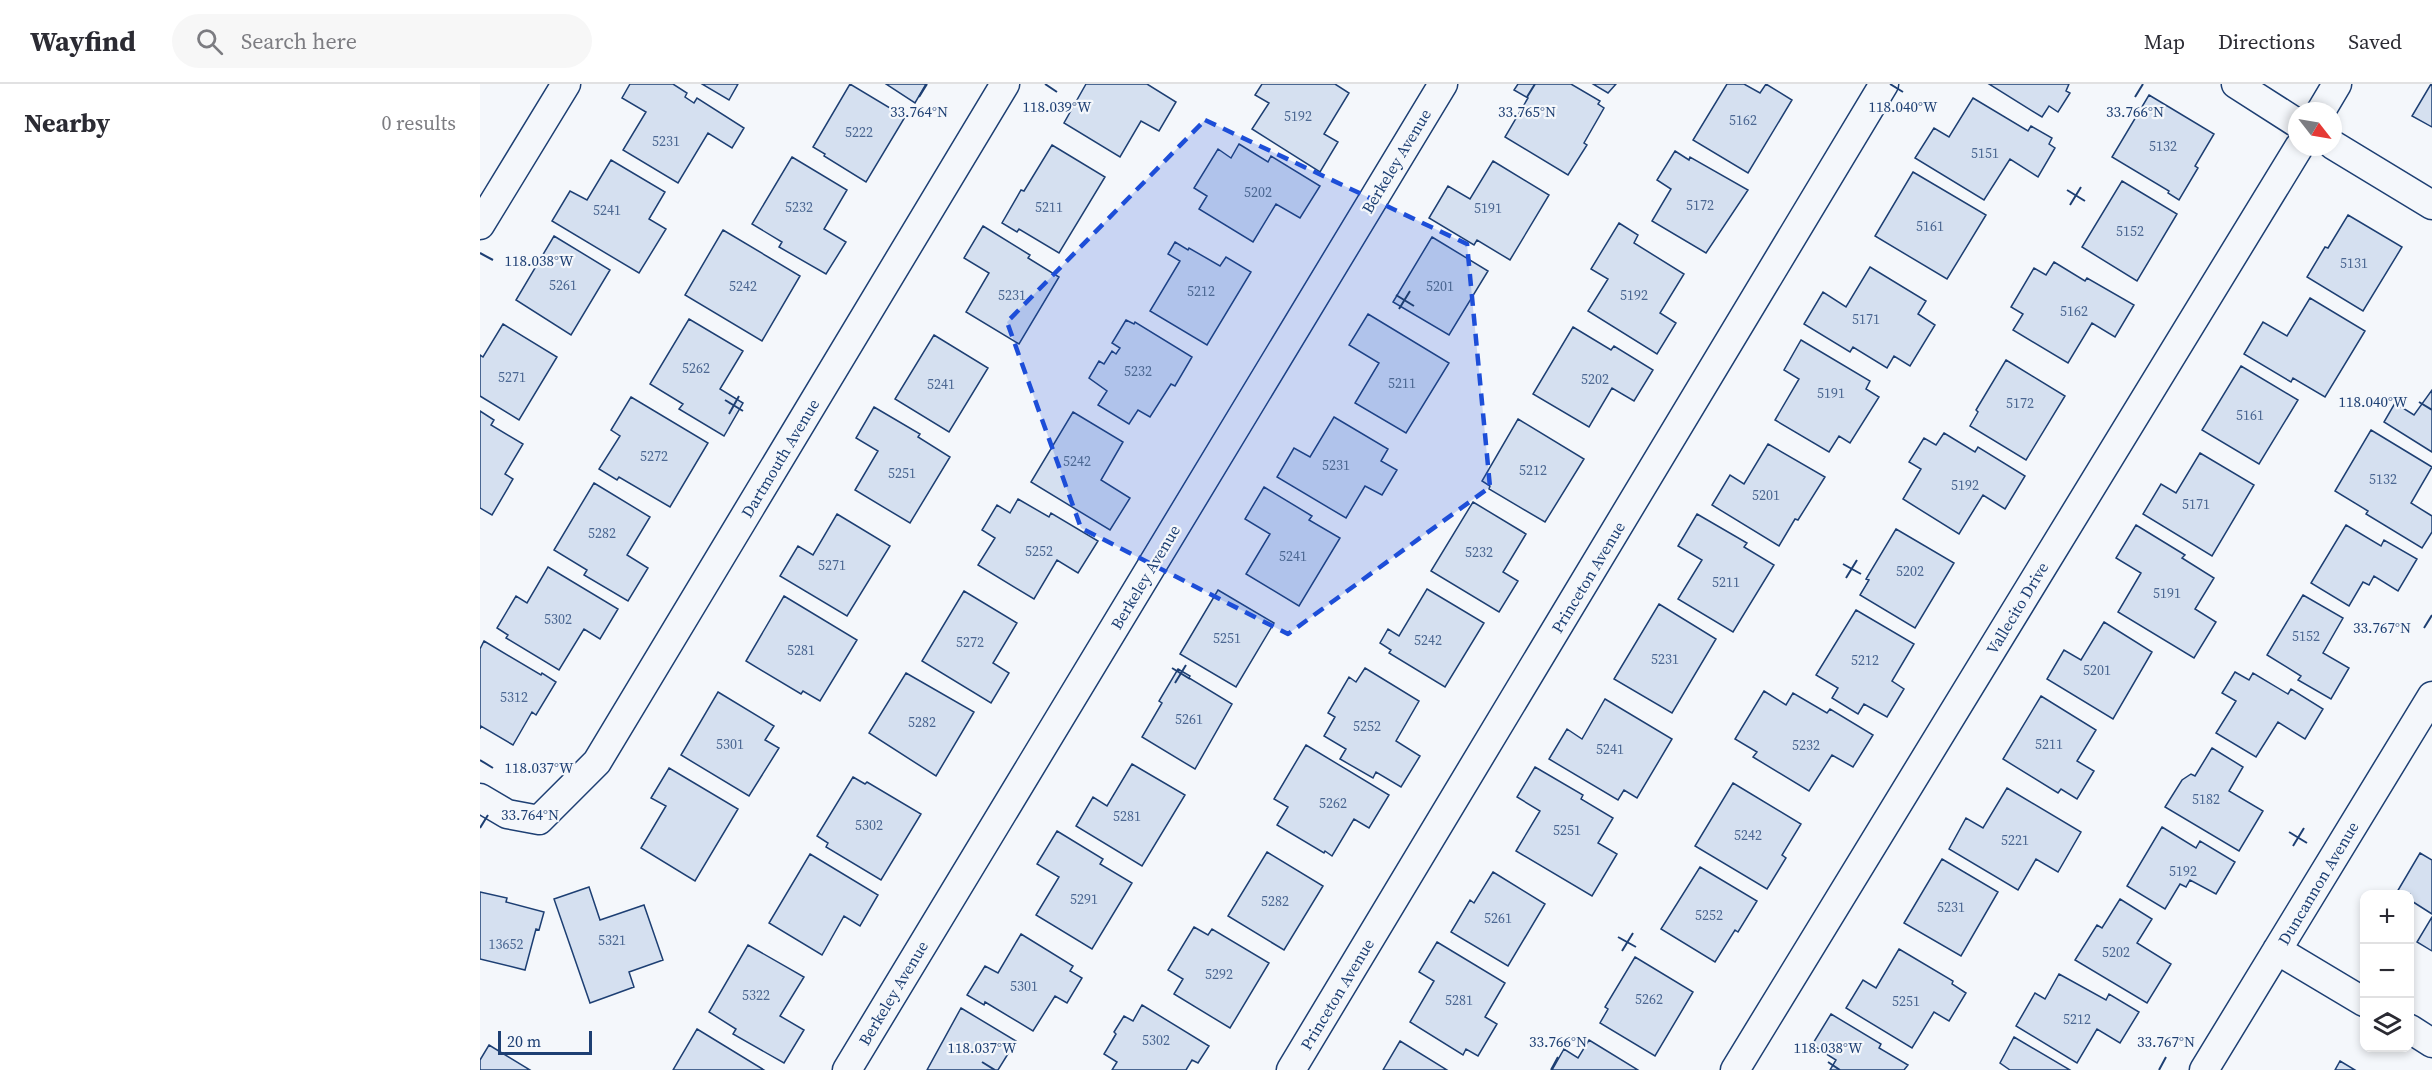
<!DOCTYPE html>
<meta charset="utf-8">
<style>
:root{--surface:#fff;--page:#f7f7f7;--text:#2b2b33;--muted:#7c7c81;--line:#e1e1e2}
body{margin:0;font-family:"Source Serif 4",serif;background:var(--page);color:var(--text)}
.controls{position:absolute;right:18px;bottom:18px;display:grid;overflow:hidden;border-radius:12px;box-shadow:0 3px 9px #0003}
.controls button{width:54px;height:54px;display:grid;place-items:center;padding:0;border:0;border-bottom:2px solid var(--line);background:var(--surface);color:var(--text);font:30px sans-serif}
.compass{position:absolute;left:1808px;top:18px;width:54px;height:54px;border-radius:50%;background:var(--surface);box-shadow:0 3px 9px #0003;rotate:121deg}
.scale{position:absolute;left:18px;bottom:15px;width:94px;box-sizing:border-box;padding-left:6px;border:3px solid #1d3f73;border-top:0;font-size:16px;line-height:21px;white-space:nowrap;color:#1d3f73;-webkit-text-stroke:4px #f4f7fb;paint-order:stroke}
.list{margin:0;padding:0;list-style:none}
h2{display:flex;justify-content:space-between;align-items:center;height:78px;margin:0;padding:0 24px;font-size:26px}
h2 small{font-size:20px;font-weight:400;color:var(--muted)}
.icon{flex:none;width:33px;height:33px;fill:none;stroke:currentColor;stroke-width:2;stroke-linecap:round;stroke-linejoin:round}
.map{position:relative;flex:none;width:1952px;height:986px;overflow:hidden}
header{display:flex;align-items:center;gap:36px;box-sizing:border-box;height:84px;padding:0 30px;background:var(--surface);border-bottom:2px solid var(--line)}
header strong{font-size:28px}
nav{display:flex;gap:33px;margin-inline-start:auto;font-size:21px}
.search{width:420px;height:54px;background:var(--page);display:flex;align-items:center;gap:15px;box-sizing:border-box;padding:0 21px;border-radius:33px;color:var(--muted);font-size:22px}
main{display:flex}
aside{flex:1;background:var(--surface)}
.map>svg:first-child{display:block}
.building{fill:#d5e0f0;stroke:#1d3f73;stroke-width:1.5}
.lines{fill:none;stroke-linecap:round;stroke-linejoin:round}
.street-casing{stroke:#1d3f73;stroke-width:31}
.street{stroke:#f4f7fb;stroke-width:28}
.marked{fill:#1d4ed8;fill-opacity:0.2;stroke:#1d4ed8;stroke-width:4.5;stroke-dasharray:12 8;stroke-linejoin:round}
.ticks{fill:none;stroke:#1d3f73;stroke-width:2}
.labels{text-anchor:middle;stroke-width:4.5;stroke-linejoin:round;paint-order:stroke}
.number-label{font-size:14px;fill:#4b6792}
.street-label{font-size:16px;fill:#1d3f73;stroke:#f4f7fb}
.ticks-label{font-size:15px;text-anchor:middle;fill:#1d3f73;stroke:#f4f7fb;stroke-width:4.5;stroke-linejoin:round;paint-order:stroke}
</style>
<header>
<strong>Wayfind</strong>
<div class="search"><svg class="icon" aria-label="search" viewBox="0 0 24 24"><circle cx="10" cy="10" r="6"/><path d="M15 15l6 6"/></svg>Search here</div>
<nav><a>Map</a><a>Directions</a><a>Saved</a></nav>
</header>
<main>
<aside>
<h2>Nearby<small>0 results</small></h2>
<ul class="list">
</ul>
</aside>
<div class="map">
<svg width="1952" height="986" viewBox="0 0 1952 986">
<rect width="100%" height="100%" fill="#f4f7fb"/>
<path class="building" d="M150 0H193L207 9 205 13 214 19 217 14 264 44 252 64 228 49 198 99 143 66 166 28 142 14Z
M222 0H258L249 16Z
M370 0 425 33 386 98 344 72 345 70 333 63Z
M406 0H446L435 19Z
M606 0H667L696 18 679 47 661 37 640 73 584 39Z
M782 0H855L869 9 844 50 858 58 840 88 772 45 789 19 775 11Z
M1038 0H1091L1120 17 1118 20 1124 24 1104 59 1107 61 1088 91 1025 53 1048 14 1034 6Z
M1113 0H1136L1128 9Z
M1247 0H1264L1280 9 1286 0 1312 16 1268 89 1213 56Z
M1509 0H1589L1586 7 1590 9 1578 28 1569 22 1562 33Z
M1951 0H1952V43L1932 32Z
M1669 11 1734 50 1715 82 1718 84 1699 116 1688 109 1689 107 1632 73Z
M1493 14 1548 47 1551 42 1572 54 1569 60 1575 64 1558 93 1530 75 1504 116 1435 74 1454 44 1469 53Z
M759 60 788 78 791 72 840 102 820 134 796 120 773 158 719 125 727 112 714 104 738 65 751 74Z
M572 61 625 93 579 169 539 145 537 148 522 139 541 106 544 107Z
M1195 67 1209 76 1210 73 1268 106 1226 169 1172 137 1191 105 1177 96Z
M312 73 367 106 344 145 366 158 346 190 299 163 302 158 272 140Z
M131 76 185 108 169 135 186 145 159 189 72 137 90 107 107 116Z
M1013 77 1069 111 1030 176 997 156 994 161 949 134 968 102 990 115Z
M1433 88 1506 131 1467 195 1395 152Z
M1642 97 1697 130 1657 197 1602 163Z
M1868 131 1922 163 1883 227 1827 193 1845 163 1848 164Z
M1139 139 1158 151 1154 159 1204 190 1180 229 1196 239 1177 270 1108 227 1128 195 1111 185Z
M503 142 550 171 548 174 579 193 539 260 486 228 509 189 484 174Z
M243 146 320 192 282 257 205 211Z
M74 152 130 186 91 251 36 216Z
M952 153 1008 187 969 251 913 218Z
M695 158 708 166 709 164 740 182 746 173 771 188 727 261 670 227 700 177 688 170Z
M1574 178 1605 197 1607 194 1654 221 1635 253 1612 239 1588 279 1533 246 1543 230 1531 223 1554 184 1566 191Z
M1390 183 1446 217 1438 230 1455 241 1430 282 1414 272 1407 284 1373 263 1370 268 1324 240 1343 208 1366 223Z
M1830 214 1885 247 1845 313 1813 294 1811 298 1764 270 1783 238 1807 252Z
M888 230 969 279 926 349 875 319 899 279 869 261Z
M209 235 263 267 240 305 263 319 244 352 199 325 203 320 170 300Z
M646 236 654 240 655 238 712 273 695 302 691 300 670 333 658 326 649 340 618 321 627 307 609 294 619 277 624 280 632 267 636 270 640 264 632 259Z
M23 240 77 273 39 336 0 312V271L3 273Z
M1093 243 1131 266 1134 262 1173 286 1154 317 1132 304 1109 343 1053 310Z
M454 251 508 284 469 348 415 315Z
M1321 256 1390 297 1386 305 1399 313 1370 359 1359 352 1349 368 1295 336 1319 295 1304 286Z
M1526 276 1585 312 1546 376 1490 342 1498 328 1496 326Z
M1761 282 1818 316 1779 380 1722 346Z
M1952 306V368L1904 338 1915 319 1934 331Z
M151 313 228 359 190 423 139 393 137 396 119 385 140 352 131 346Z
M394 323 440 350 438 353 470 373 430 439 375 406 398 367 376 354Z
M0 327 14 336 11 341 43 360 25 390 33 395 12 431 0 424Z
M593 328 643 358 621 396 650 414 630 446 551 398Z
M854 333 908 365 901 377 917 386 902 411 885 402 866 434 797 393 814 364 830 373Z
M1038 335 1104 375 1065 438 1009 405 1010 402 1002 397Z
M1891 346 1952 383 1931 419 1952 432V448L1942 464 1886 430 1888 427 1855 407Z
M1464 349 1495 368 1498 363 1545 392 1525 425 1503 411 1479 450 1423 415 1441 385 1429 378 1444 354 1456 361Z
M1288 360 1345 393 1318 436 1315 435 1299 462 1232 421 1250 391 1264 400Z
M1720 369 1774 401 1732 472 1663 430 1681 400 1696 409Z
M114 399 170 433 147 471 168 484 148 517 104 491 107 486 74 466Z
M784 403 832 432 829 436 860 454 819 522 766 490 790 450 765 435Z
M538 415 569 433 571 429 618 457 598 489 577 476 554 515 498 481 515 454 502 446 517 421 530 429Z
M993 418 1046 450 1023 488 1038 497 1019 528 951 487Z
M357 430 410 462 367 532 300 492 318 462 333 471Z
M1217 430 1267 459 1264 463 1294 481 1253 548 1198 515 1222 476 1198 462Z
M1656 441 1705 471 1702 474 1734 494 1715 525 1736 538 1714 574 1638 528 1661 489 1636 474Z
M1866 441 1901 462 1904 456 1937 475 1918 507 1894 492 1889 501 1883 498 1869 522 1831 499Z
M1416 445 1474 479 1435 544 1380 511 1389 496 1386 495Z
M68 483 138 525 120 555 104 545 79 586 26 554 28 551 17 544 36 512 47 519Z
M947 505 1004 539 965 603 909 569 911 566 900 559 908 545 919 552Z
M738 506 794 539 756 603 700 570Z
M484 507 537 539 513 579 529 589 511 619 442 577Z
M1823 511 1863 534 1843 569 1869 584 1851 615 1818 596 1821 592 1787 571Z
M304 512 377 556 340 617 323 607 321 610 266 577Z
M1179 520 1236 555 1192 629 1134 595Z
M1376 526 1434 560 1412 597 1424 605 1407 633 1384 620 1378 630 1352 614 1358 604 1336 591Z
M1624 538 1672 568 1633 635 1567 595 1584 566 1601 576Z
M4 557 61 591 62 589 76 598 56 631 52 628 33 661 1 642 0 645V565Z
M885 584 939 617 916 657 940 672 921 703 896 688 893 694 860 675 866 665 844 652 855 633 848 629 869 593 876 598Z
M698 585 710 592 709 594 752 620 715 685 662 653 682 619 679 617Z
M1755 588 1769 596 1773 589 1808 610 1811 605 1843 625 1825 655 1798 638 1776 673 1736 649 1756 617 1742 609Z
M426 589 494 628 456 692 389 649Z
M1284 607 1306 621 1313 609 1347 629 1350 625 1393 651 1373 683 1352 671 1329 707 1273 673 1277 668 1255 655Z
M238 608 294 642 285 656 299 664 269 712 201 671Z
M1561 612 1616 646 1597 677 1614 687 1597 715 1581 705 1578 709 1523 675Z
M1125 615 1192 655 1157 714 1144 706 1138 716 1069 675 1087 645 1102 655Z
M826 661 909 711 889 744 874 735 852 772 845 767 844 769 797 741 808 723 794 715Z
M1732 664 1763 683 1749 707 1783 727 1759 767 1685 723 1702 696 1711 690 1715 692Z
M652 680 705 711 662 782 596 742 613 713 627 722Z
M1055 683 1103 711 1101 715 1133 734 1118 759 1137 770 1112 812 1036 767 1060 727 1037 713Z
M189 684 258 725 215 797 161 764 186 722 171 714Z
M373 693 385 700 387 698 441 730 401 796 346 763 348 759 337 752Z
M1253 699 1321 740 1302 771 1306 774 1287 805 1215 762Z
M1527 704 1601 748 1578 788 1556 775 1538 806 1469 765 1486 734 1503 744Z
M1682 743 1716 764 1720 757 1755 778 1736 810 1710 796 1706 803 1700 800 1685 825 1647 802Z
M577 747 623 775 620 780 652 799 612 865 556 831 579 793 557 780Z
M787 768 843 802 804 866 748 832Z
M1940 769 1952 776V830L1930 816V810L1917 808Z
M330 770 398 811 380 842 364 832 342 871 289 839Z
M1462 775 1518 808 1481 872 1424 839Z
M1220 783 1277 817 1258 848 1255 846 1235 878 1181 845Z
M1013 788 1065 820 1028 882 971 848 990 816 994 819Z
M109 803 120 836 164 821 183 876 149 888 154 903 110 919 74 815Z
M0 808 27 814 26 818 64 828 59 846 56 845 45 886 0 875Z
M1640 815 1672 835 1657 859 1691 880 1667 919 1595 876 1617 841 1622 844Z
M1952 833V867L1937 858Z
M714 843 728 851 732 845 789 879 750 944 694 910 703 895 688 886Z
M541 850 593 882 590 887 602 894 587 919 575 912 553 947 505 918 504 921 487 911 505 882 518 889Z
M957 858 1025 899 1005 933 1017 940 998 972 986 965 983 971 930 938 954 897 939 888Z
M268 861 324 893 300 932 324 946 304 979 253 950 256 945 229 928Z
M1419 865 1473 897 1472 900 1486 909 1469 937 1454 928 1432 964 1366 924 1383 896 1396 904Z
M1155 873 1213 908 1175 972 1120 939 1128 925 1125 923Z
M1579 890 1626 916 1629 910 1659 928 1640 959 1617 945 1597 979 1536 942 1555 909 1565 915Z
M662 921 729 962 718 979 712 976 706 986H632L637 978 624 970 636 950 634 948 644 932 653 937Z
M481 924 536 957 518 986H447Z
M1351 930 1401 960 1399 964 1428 981 1424 986H1350L1356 976 1332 961Z
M217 945 284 986H193Z
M1534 953 1590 986H1530L1520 979Z
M1109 956 1158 986H1072L1084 965 1098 974Z
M920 957 967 986H903Z
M9 961 50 986H0V976Z
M1860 977 1875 986H1855Z"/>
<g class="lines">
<g class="street-casing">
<path id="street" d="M1756 0 1817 39
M1841 27 1857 0
M1853 61 1952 121
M0 141 86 0
M0 714 27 730 59 736 117 678 525 0
M1797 866 1884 918
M1930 945 1952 959
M367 986 963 0
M811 986 1404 0
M1255 986 1819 63
M1724 986 1952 612"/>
</g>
<use href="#street" class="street"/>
</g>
<path class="marked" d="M725 36 987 160 1010 403 808 550 601 444 527 238Z"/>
<path class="ticks" d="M565 0 577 8M1410 0 1423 8M439 13 447 0M1047 13 1055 0M1655 13 1663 0M1587 106 1605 117M1590 121 1601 103M0 169 13 176M916 211 934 222M919 225 930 207M245 316 263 327M1939 318 1952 326M249 330 259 312M1363 480 1381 490M1366 494 1377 476M1944 544 1952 531M692 584 710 595M695 599 706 581M0 676 13 684M0 744 8 731M1809 748 1827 759M1813 762 1824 744M1138 853 1156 863M1142 867 1153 849M502 978 515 986M1348 978 1360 986M1071 986 1078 973M1679 986 1686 973"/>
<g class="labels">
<g class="number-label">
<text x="818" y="37">5192</text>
<text x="1263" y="41">5162</text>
<text x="379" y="53">5222</text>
<text x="186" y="62">5231</text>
<text x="1683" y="67">5132</text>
<text x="1505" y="74">5151</text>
<text x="778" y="113">5202</text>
<text x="1220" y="126">5172</text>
<text x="319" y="128">5232</text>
<text x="569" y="128">5211</text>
<text x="1008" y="129">5191</text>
<text x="127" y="131">5241</text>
<text x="1450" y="147">5161</text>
<text x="1650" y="152">5152</text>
<text x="1874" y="184">5131</text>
<text x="83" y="206">5261</text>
<text x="263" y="207">5242</text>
<text x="960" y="207">5201</text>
<text x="721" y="212">5212</text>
<text x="532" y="216">5231</text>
<text x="1154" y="216">5192</text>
<text x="1594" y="232">5162</text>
<text x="1386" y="240">5171</text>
<text x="216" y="289">5262</text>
<text x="658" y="292">5232</text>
<text x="32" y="298">5271</text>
<text x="1115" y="300">5202</text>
<text x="922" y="304">5211</text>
<text x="461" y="305">5241</text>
<text x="1351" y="314">5191</text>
<text x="1540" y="324">5172</text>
<text x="1770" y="336">5161</text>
<text x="174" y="377">5272</text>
<text x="597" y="382">5242</text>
<text x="856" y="386">5231</text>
<text x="1053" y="391">5212</text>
<text x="422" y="394">5251</text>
<text x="1903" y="400">5132</text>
<text x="1485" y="406">5192</text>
<text x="1286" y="416">5201</text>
<text x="1716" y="425">5171</text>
<text x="122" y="454">5282</text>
<text x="559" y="472">5252</text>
<text x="999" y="473">5232</text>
<text x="813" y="477">5241</text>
<text x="352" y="486">5271</text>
<text x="1430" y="492">5202</text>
<text x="1246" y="503">5211</text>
<text x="1687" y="514">5191</text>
<text x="78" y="540">5302</text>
<text x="1826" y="557">5152</text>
<text x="747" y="559">5251</text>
<text x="948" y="561">5242</text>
<text x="490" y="563">5272</text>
<text x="321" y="571">5281</text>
<text x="1185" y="580">5231</text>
<text x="1385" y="581">5212</text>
<text x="1617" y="591">5201</text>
<text x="34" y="618">5312</text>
<text x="709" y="640">5261</text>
<text x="442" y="643">5282</text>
<text x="887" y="647">5252</text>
<text x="250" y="665">5301</text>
<text x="1569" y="665">5211</text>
<text x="1326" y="666">5232</text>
<text x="1130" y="670">5241</text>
<text x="1726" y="720">5182</text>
<text x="853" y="724">5262</text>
<text x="647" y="737">5281</text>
<text x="389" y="746">5302</text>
<text x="1087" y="751">5251</text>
<text x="1268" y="756">5242</text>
<text x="1535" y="761">5221</text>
<text x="1703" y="792">5192</text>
<text x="604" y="820">5291</text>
<text x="795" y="822">5282</text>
<text x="1471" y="828">5231</text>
<text x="1229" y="836">5252</text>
<text x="1018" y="839">5261</text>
<text x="132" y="861">5321</text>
<text x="26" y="865">13652</text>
<text x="1636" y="873">5202</text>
<text x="739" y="895">5292</text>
<text x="544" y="907">5301</text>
<text x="276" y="916">5322</text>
<text x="1169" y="920">5262</text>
<text x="979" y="921">5281</text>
<text x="1426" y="922">5251</text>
<text x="1597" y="940">5212</text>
<text x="676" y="961">5302</text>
</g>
<g class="street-label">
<text transform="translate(916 77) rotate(-59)" y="6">Berkeley Avenue</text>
<text transform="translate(300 374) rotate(-59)" y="6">Dartmouth Avenue</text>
<text transform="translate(665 493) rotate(-59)" y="6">Berkeley Avenue</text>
<text transform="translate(1108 493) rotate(-59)" y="6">Princeton Avenue</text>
<text transform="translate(1537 524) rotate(-59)" y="6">Vallecito Drive</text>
<text transform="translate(1838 799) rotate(-59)" y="6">Duncannon Avenue</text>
<text transform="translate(413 909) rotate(-59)" y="6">Berkeley Avenue</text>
<text transform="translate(857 910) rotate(-59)" y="6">Princeton Avenue</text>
</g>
</g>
<g class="ticks-label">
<text x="577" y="28">118.039°W</text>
<text x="1423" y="28">118.040°W</text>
<text x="439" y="33">33.764°N</text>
<text x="1047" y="33">33.765°N</text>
<text x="1655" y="33">33.766°N</text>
<text x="59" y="182">118.038°W</text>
<text x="1893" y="323">118.040°W</text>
<text x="1902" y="549">33.767°N</text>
<text x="59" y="689">118.037°W</text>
<text x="50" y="736">33.764°N</text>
<text x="1078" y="963">33.766°N</text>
<text x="1686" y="963">33.767°N</text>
<text x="502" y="969">118.037°W</text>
<text x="1348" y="969">118.038°W</text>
</g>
</svg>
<div class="controls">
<button>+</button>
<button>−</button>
<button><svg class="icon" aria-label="layers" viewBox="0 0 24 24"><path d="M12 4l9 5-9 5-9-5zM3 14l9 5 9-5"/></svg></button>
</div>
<svg class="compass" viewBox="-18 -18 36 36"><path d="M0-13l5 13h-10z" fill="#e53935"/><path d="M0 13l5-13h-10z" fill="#7c7c81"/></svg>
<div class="scale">20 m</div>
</div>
</main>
